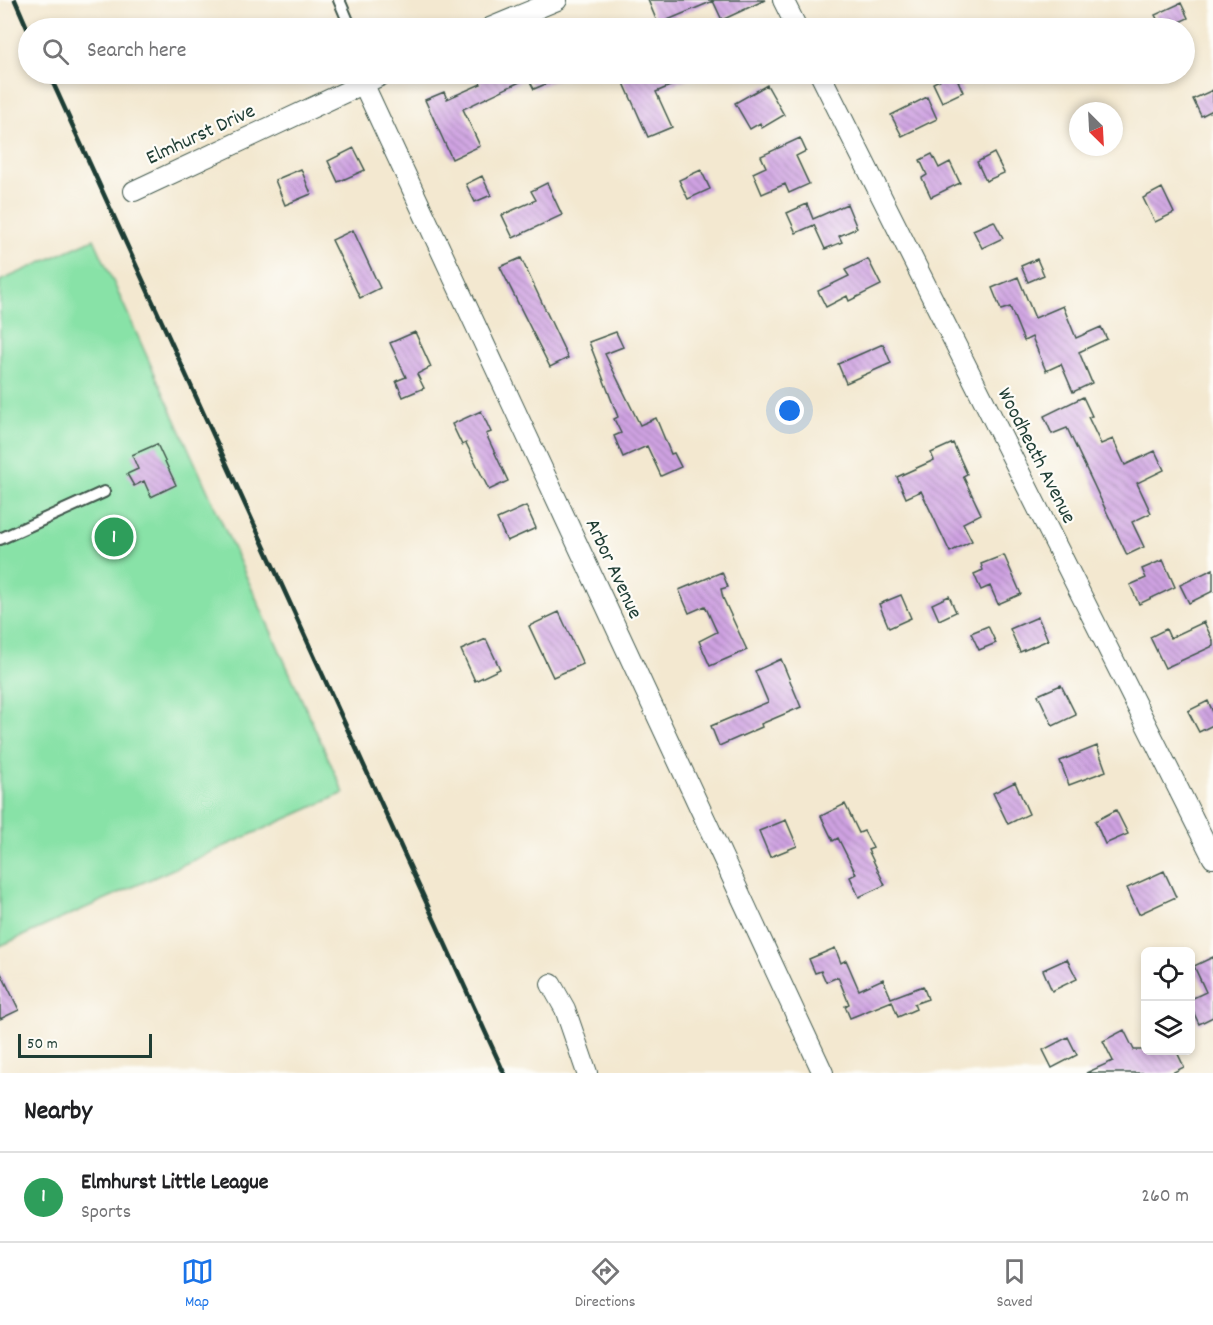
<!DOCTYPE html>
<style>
:root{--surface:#fff;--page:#f6f6f6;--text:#202124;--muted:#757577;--line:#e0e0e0;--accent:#1a73e8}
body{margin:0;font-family:Dekko,sans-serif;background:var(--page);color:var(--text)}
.controls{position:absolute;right:18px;bottom:18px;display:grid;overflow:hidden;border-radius:9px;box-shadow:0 3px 9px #0003}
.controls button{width:54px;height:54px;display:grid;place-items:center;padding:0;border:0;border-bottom:2px solid var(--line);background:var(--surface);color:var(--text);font:30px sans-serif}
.compass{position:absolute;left:1069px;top:102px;width:54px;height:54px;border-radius:50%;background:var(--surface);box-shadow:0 3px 9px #0003;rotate:156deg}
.scale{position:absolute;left:18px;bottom:15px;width:134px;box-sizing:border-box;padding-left:6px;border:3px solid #1f3d34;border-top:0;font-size:16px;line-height:21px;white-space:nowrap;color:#1f3d34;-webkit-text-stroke:4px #fdfcf7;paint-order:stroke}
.you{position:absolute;left:790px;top:411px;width:21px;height:21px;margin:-15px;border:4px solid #fff;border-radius:50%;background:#1a73e8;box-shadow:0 0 0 9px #1a73e833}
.badge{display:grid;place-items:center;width:39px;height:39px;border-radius:50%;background:var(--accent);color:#fff;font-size:20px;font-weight:700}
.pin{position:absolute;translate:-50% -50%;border:3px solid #fff;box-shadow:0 2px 6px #0006}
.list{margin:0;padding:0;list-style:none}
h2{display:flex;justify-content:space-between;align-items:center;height:78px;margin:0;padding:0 24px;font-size:26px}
h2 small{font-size:20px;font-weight:400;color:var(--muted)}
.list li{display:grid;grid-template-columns:39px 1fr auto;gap:18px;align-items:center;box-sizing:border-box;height:90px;padding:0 24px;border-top:2px solid var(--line)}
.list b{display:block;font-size:22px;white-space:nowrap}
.list p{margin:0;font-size:20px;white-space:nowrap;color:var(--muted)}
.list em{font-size:20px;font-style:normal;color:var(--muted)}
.icon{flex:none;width:33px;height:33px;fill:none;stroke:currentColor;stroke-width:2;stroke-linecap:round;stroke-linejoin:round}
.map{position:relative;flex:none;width:1213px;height:1073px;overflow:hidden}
.search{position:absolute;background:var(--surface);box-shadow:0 3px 9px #0003;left:18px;right:18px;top:18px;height:66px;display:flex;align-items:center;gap:15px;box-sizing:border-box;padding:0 21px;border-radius:33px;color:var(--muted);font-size:22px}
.sheet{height:168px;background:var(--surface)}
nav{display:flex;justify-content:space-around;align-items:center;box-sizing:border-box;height:84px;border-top:2px solid var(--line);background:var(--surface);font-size:16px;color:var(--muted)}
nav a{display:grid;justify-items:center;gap:3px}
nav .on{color:var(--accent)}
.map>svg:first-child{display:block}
.pitch{fill:#88e2a7;stroke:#54906e;stroke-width:1.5}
.building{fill:url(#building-back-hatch)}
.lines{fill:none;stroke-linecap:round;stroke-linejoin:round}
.service-casing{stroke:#3f574b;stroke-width:14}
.minor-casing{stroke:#3f574b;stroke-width:22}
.service{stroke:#fff;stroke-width:10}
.minor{stroke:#fff;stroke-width:20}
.rail{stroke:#1f3d34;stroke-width:4.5}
.labels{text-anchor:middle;stroke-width:4.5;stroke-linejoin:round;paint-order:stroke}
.street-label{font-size:21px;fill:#1f3d34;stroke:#fdfcf7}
</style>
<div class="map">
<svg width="1213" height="1073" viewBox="0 0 1213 1073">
<defs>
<pattern id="building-back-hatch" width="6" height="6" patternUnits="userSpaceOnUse" patternTransform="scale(1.5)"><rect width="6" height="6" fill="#cfa2e2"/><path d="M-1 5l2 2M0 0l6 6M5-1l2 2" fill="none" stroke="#a785b8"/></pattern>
</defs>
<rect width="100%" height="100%" fill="#fdfcf7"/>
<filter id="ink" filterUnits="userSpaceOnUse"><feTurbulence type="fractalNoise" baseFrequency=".0167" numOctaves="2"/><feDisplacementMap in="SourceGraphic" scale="12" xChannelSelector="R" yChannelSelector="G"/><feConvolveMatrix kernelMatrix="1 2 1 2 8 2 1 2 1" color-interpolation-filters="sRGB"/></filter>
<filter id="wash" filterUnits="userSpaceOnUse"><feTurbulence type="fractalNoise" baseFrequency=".008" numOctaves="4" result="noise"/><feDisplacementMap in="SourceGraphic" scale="24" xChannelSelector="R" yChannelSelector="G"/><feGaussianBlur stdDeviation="1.35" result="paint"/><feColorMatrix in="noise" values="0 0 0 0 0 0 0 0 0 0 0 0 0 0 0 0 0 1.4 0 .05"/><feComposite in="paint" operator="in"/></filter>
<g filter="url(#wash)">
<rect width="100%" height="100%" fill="#f3e8d0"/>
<path class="pitch" d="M94 239 344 793 0 946V281Z"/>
<g id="blocks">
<path class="building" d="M648 0H765L722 20 713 1 658 24Z
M1181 3 1188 18 1167 28H1162L1155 15Z
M489 74H569L534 89 528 78 463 109 480 146 452 159 425 100 444 92 447 99 481 84 478 78Z
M620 74H698L656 92 672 127 648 137Z
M952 74H955L963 92 942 102 933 83Z
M767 85 784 115 762 128 760 123 750 129 735 103Z
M1213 90V110L1201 116 1193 99Z
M927 97 937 119 902 136 891 115Z
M800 138 806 151 796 156 809 184 789 193 785 184 762 194 753 173 766 167 761 156Z
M354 148 365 170 338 182 328 161Z
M994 153 1004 173 986 181 977 162Z
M932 154 939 168 950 162 960 183 931 197 922 178 927 175 920 160Z
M301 169 311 194 285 205 275 180Z
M701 170 710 189 688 199 679 180Z
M482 176 491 195 475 202 466 184Z
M547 183 562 215 513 238 502 215 536 200 531 191Z
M1162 188 1174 213 1155 222 1143 198Z
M807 204 813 219 847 204 857 228 839 236 842 242 825 249 814 225 796 233 787 213Z
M994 221 1003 238 982 248 973 230Z
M353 230 380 288 360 298 332 240Z
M521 258 568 358 550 367 500 267Z
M868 259 881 285 849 301 847 296 826 307 818 291 849 276 845 270Z
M1037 259 1044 275 1028 282 1021 266Z
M1018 277 1035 318 1063 306 1076 338 1101 327 1107 339 1079 352 1092 383 1073 392 1061 364 1046 371 1032 337 1024 341 1010 307 1001 310 992 288Z
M415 332 431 367 417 374 424 388 403 397 396 381 406 377 390 343Z
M616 332 623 347 605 354 640 425 656 418 671 454 674 453 681 467 661 476 647 446 623 457 614 436 621 433 614 419 618 417 589 342Z
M883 344 891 363 846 383 838 364Z
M1083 397 1092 416 1088 417 1101 444 1113 439 1125 465 1155 451 1164 470 1137 483 1151 513 1132 522 1144 547 1127 555 1067 428 1052 434 1044 416Z
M481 411 491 432 486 434 508 481 489 490 466 443 462 445 452 424Z
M953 443 967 474 963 476 981 514 963 523 972 541 950 552 921 491 906 498 897 477 934 460 931 453Z
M157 444 176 485 151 497 144 481 134 486 127 474 138 469 132 455Z
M526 506 536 528 507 541 497 519Z
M1004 555 1021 594 998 604 990 586 981 590 974 574 983 570 981 564Z
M1163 560 1175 587 1139 604 1130 585 1146 578 1142 569Z
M1213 569V591L1189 603 1180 585Z
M722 572 728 587 721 589 723 598 747 650 710 666 699 641 717 632 705 606 689 613 679 590Z
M901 595 911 618 889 628 879 604Z
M949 596 956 612 939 620 932 604Z
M559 612 583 664 553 677 529 626Z
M1038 617 1048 640 1020 652 1010 629Z
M1204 622 1213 641V646L1165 668 1150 637 1166 629 1170 638Z
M988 626 996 643 979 650 971 633Z
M486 639 500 669 475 681 461 650Z
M781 659 801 707 761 724 762 727 719 746 711 726 768 702 755 671Z
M1061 685 1076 715 1053 726 1038 695Z
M1208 701 1213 712V725L1199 732 1188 711Z
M1097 746 1106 771 1069 785 1060 761Z
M1015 782 1029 814 1008 824 993 793Z
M845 804 859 833 864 831 873 848 868 850 885 885 859 897 850 877 856 874 838 838 833 841 821 816Z
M1116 810 1128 834 1105 844 1095 821Z
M786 820 797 846 770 857 759 831Z
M1164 871 1176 897 1139 914 1127 888Z
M835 948 841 963 846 960 859 990 883 979 891 998 923 986 928 999 914 1004 916 1009 898 1017 892 1001 850 1018 845 1006 849 1004 838 977 826 982 821 971 815 973 809 959Z
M1213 957V1017L1199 1024 1191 1007V999L1206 992 1194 966Z
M1067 959 1077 979 1052 991 1043 970Z
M0 971 19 1010 0 1019Z
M1124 1030 1134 1050H1176L1184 1067 1172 1073H1086L1113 1061 1103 1041Z
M1068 1037 1077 1055 1052 1068 1043 1050Z"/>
</g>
</g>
<g filter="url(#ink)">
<use href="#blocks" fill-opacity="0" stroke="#3f574b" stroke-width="1.5"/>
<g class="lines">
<g class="service-casing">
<path id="service" d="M339 0 351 28
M0 539 104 492"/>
</g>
<g class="minor-casing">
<path id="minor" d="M783 0 797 28
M490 28 557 0
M820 74 1213 858
M363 83 823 1073
M134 191 384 74
M551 984 565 1009 587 1073"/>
</g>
<use href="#service" class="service"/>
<use href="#minor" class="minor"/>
<path class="rail" d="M15 0 28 30
M49 74 504 1073"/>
</g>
</g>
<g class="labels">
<g class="street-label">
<text transform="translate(200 133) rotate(-25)" y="7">Elmhurst Drive</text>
<text transform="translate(1038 455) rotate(63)" y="7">Woodheath Avenue</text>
<text transform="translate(615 568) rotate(65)" y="7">Arbor Avenue</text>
</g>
</g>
</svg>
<div class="controls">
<button><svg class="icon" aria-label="locate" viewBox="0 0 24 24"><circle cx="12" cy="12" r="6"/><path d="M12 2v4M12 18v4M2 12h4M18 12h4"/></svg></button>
<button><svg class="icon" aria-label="layers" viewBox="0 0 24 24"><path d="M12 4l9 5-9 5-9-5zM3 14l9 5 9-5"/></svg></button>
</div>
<svg class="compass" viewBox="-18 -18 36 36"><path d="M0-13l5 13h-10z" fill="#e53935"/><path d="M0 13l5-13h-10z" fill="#757577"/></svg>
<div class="scale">50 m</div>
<div class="you"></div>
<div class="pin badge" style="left:114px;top:537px;background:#2e9e5b">1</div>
<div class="search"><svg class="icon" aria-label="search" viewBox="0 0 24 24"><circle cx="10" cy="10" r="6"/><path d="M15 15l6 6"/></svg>Search here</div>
</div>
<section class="sheet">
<h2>Nearby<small></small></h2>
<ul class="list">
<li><span class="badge" style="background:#2e9e5b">1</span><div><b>Elmhurst Little League</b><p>Sports</p></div><em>260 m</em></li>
</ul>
</section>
<nav>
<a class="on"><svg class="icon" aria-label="map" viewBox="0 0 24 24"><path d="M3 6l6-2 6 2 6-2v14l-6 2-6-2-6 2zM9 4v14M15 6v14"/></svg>Map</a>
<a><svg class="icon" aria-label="directions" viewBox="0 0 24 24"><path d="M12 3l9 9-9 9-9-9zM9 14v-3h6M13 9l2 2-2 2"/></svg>Directions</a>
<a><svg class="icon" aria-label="saved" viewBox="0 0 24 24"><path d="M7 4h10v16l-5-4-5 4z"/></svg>Saved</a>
</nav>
